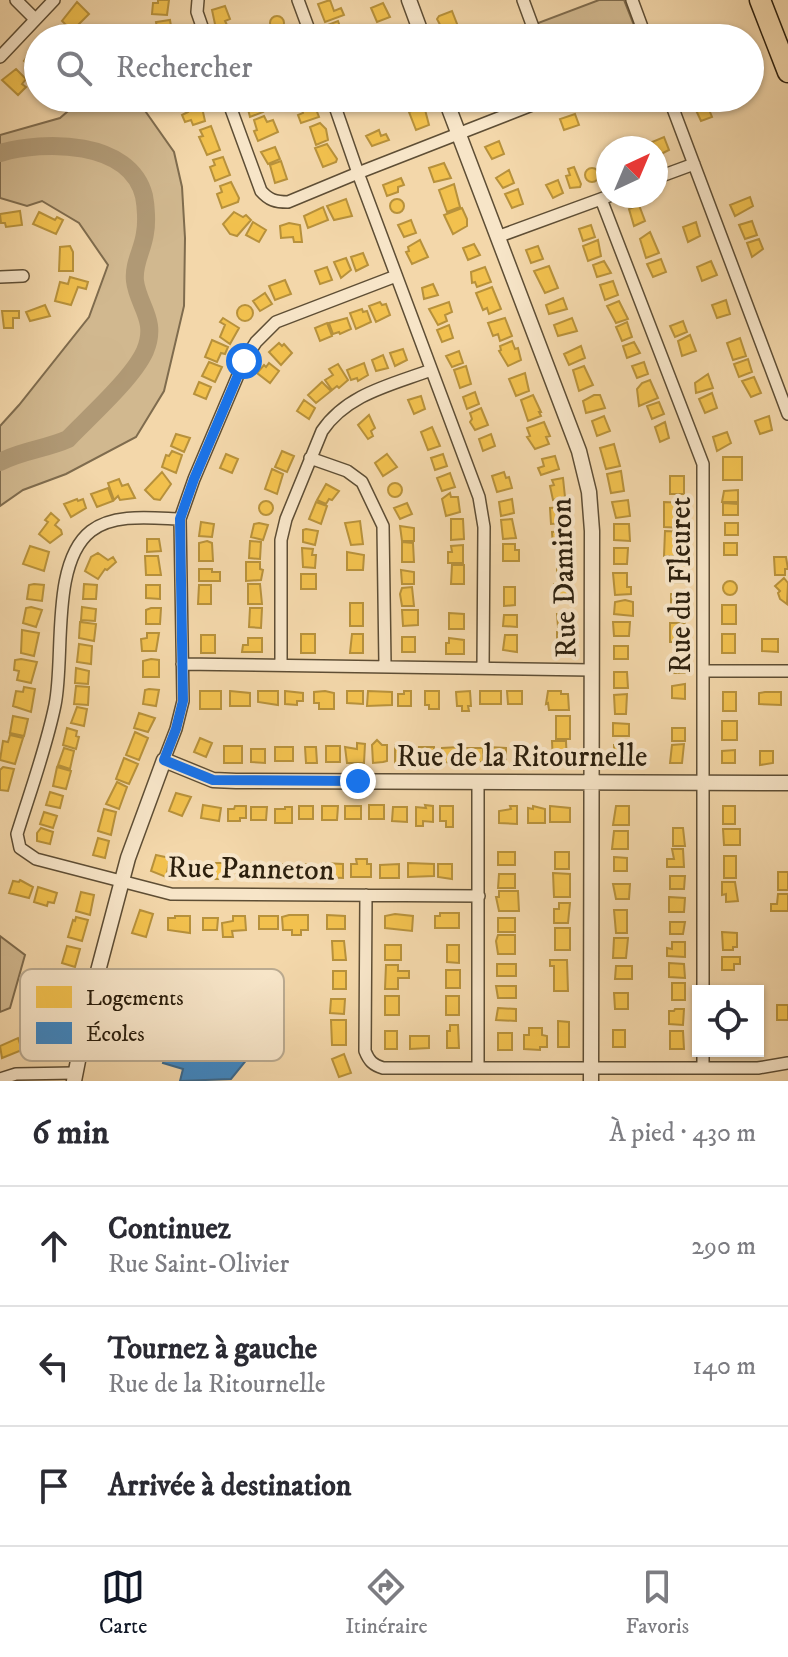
<!DOCTYPE html>
<html lang="fr">
<meta charset="utf-8">
<style>
:root{--surface:#fff;--page:#f2f2f3;--text:#2b2b33;--muted:#7c7c81;--line:#e1e1e2;--accent:#111827}
body{margin:0;font-family:"IM FELL DW Pica",serif;background:var(--page);color:var(--text)}
.controls{position:absolute;right:24px;bottom:24px;display:grid;overflow:hidden;border-radius:0px;box-shadow:0 2px 6px #0004}
.controls button{width:72px;height:72px;display:grid;place-items:center;padding:0;border:0;border-bottom:2px solid var(--line);background:var(--surface);color:var(--text);font:40px sans-serif}
.compass{position:absolute;left:596px;top:136px;width:72px;height:72px;border-radius:50%;background:var(--surface);box-shadow:0 2px 6px #0004;rotate:44deg}
.stop{position:absolute;width:24px;height:24px;margin:-18px;border:6px solid #1a73e8;border-radius:50%;background:#fff}
.stop.end{background:#1a73e8;border-color:#fff;box-shadow:0 2px 8px #0008}
.list{margin:0;padding:0;list-style:none}
h2{display:flex;justify-content:space-between;align-items:center;height:104px;margin:0;padding:0 32px;font-size:34px}
h2 small{font-size:26px;font-weight:400;color:var(--muted)}
.list li{display:grid;grid-template-columns:52px 1fr auto;gap:24px;align-items:center;box-sizing:border-box;height:120px;padding:0 32px;border-top:2px solid var(--line)}
.list b{display:block;font-size:30px;white-space:nowrap}
.list p{margin:0;font-size:26px;white-space:nowrap;color:var(--muted)}
.list em{font-size:26px;font-style:normal;color:var(--muted)}
.icon{flex:none;width:44px;height:44px;fill:none;stroke:currentColor;stroke-width:2;stroke-linecap:round;stroke-linejoin:round}
.map{position:relative;flex:none;width:788px;height:1081px;overflow:hidden}
.search{position:absolute;background:var(--surface);box-shadow:0 2px 6px #0004;left:24px;right:24px;top:24px;height:88px;display:flex;align-items:center;gap:20px;box-sizing:border-box;padding:0 28px;border-radius:44px;color:var(--muted);font-size:30px}
.sheet{height:464px;background:var(--surface)}
nav{display:flex;justify-content:space-around;align-items:center;box-sizing:border-box;height:112px;border-top:2px solid var(--line);background:var(--surface);font-size:22px;color:var(--muted)}
nav a{display:grid;justify-items:center;gap:4px}
nav .on{color:var(--accent)}
.map>svg:first-child{display:block}
.green{fill:#d1b88f;stroke:#7f6c4e;stroke-width:2}
.homes{fill:#f2c14e;stroke:#b7913b;stroke-width:2}
.schools{fill:#3f88c5;stroke:#3a698e;stroke-width:2}
.lines{fill:none;stroke-linecap:round;stroke-linejoin:round}
.river{stroke:#b09975;stroke-width:18}
.minor-casing{stroke:#5e4e35;stroke-width:14}
.tertiary-casing{stroke:#5e4e35;stroke-width:17}
.motorway-casing{stroke:#2d200e;stroke-width:23}
.minor{stroke:#f7e5c8;stroke-width:11}
.tertiary{stroke:#f7e5c8;stroke-width:14}
.motorway{stroke:#f3d7aa;stroke-width:20}
.route{stroke:#1a73e8;stroke-width:10}
.labels{text-anchor:middle;stroke-width:8;stroke-linejoin:round;paint-order:stroke}
.street-label{font-size:30px;fill:#2d200e;stroke:#f7e5c8}
.key{fill:#f7e5c8;stroke:#baaa90;stroke-width:2}
.key-label{font-size:22px;fill:#2d200e}
</style>
<div class="map">
<svg width="788" height="1081" viewBox="0 0 788 1081">
<rect width="100%" height="100%" fill="#f3d7aa"/>
<filter id="stains"><feTurbulence type="fractalNoise" baseFrequency=".0025" numOctaves="4"/><feColorMatrix values="0 0 0 0 .2 0 0 0 0 .09 0 0 0 0 .02 0 0 0 .5 -.17"/></filter>
<radialGradient id="worn" r=".72"><stop offset=".6" stop-color="#630" stop-opacity="0"/><stop offset="1" stop-color="#630" stop-opacity=".3"/></radialGradient>
<path class="green" d="M599 0H624L639 38H544L538 23Z
M83 98H136L174 152 182 187 185 238 184 306 164 391 136 437 66 474 23 490 0 506V426L19 405 89 317 108 265 79 223 42 201 27 206 0 198V135L60 118Z
M0 936 25 955 10 1008 0 1012Z"/>
<path class="homes" d="M158 0H169L167 15 152 14 153 3H158Z
M330 0 334 11 341 8 344 15 325 22 318 4Z
M77 2 89 14 72 31 62 21Z
M383 3 390 17 377 22 371 8Z
M225 6 230 19 225 21 227 25 216 29 212 10Z
M452 11 459 29 445 34 437 19 439 16Z
M270 23a7 7 0 1 1 14 0a7 7 0 1 1-14 0Z
M170 20 173 38H159L156 22Z
M338 21 344 38H329L328 25Z
M36 46 38 66 34 70 24 61Z
M16 69 26 79 22 84 26 87 18 95 2 80Z
M245 98H257L263 112 250 117Z
M312 99 319 117 301 123 298 115 303 113 301 103Z
M706 102 712 117 701 121 694 106Z
M201 103 205 121 193 125 191 120 185 122 182 115 188 112 187 109Z
M424 106 429 125 416 130 409 112Z
M575 114 579 125 564 130 560 119Z
M264 116 267 122 273 120 278 132 258 141 254 131 257 130 254 120Z
M320 123 326 129 328 140 316 145 310 127Z
M211 126 220 150 207 155 199 137 203 136 200 130Z
M379 130 381 136 386 134 389 140 372 146 366 136Z
M664 137 669 150 657 156 652 142Z
M499 141 504 154 492 159 485 147Z
M327 144 337 159 336 162 323 167 315 148Z
M275 147 280 159 268 164 261 152Z
M223 157 230 175 215 181 210 167 215 165 213 160Z
M281 161 287 179 275 183 270 165Z
M444 163 451 178 434 182 429 168Z
M574 167 581 184 580 187 570 188 566 176 570 175 568 169Z
M585 175a7 7 0 1 1 14 0a7 7 0 1 1-14 0Z
M509 170 514 183 503 188 496 178Z
M401 178 404 185 398 187V192L387 196 383 185Z
M558 180 563 193 553 198 546 185Z
M231 182 239 198 238 202 222 208 217 194 222 192 220 186Z
M454 184 460 207 447 212 439 190Z
M518 189 523 204 512 208 505 194Z
M750 197 753 206 735 216 730 205Z
M390 206a7 7 0 1 1 14 0a7 7 0 1 1-14 0Z
M346 199 352 216 334 220 327 206Z
M639 205 645 221 634 226 629 209Z
M323 207 328 220 308 228 304 216Z
M462 208 467 219V226L453 234 444 215Z
M20 211 22 225 6 227 5 223H1L0 214Z
M39 212 55 220 57 217 63 220 56 234 33 224Z
M234 212 243 217 246 215 251 220 237 236 230 234 223 224Z
M411 220 416 233 404 237 398 225Z
M752 221 757 235 745 239 739 225Z
M253 222 266 230 259 242 246 235Z
M696 222 700 236 688 242 683 227Z
M289 223 300 225 302 242H294L293 237 281 238 280 226Z
M591 225 595 237 583 241 579 229Z
M650 232 659 253 646 258 640 239Z
M759 239 763 249 752 257 747 243Z
M420 240 428 257 412 264 406 252 409 251 408 247Z
M598 240 601 256 588 261 583 246Z
M474 244 480 255 468 260 463 248Z
M70 246 73 252V271H59L60 247Z
M538 246 543 259 531 263 526 250Z
M363 253 368 265 356 271 351 257Z
M346 258 351 270 341 278 334 262Z
M661 259 666 272 653 277 647 264Z
M604 261 611 273 597 277 593 265Z
M711 261 717 275 702 281 697 267Z
M549 266 558 288 545 293 534 271Z
M327 267 332 280 320 284 315 271Z
M485 267 491 282 477 287 475 282 472 283 471 272Z
M70 277 88 282 86 289 78 287 71 305 55 301 60 282 68 284Z
M285 280 291 294 275 300 269 286Z
M613 281 618 295 605 300 600 285Z
M433 284 438 295 424 299 422 288Z
M492 287 501 309 489 314 487 308 483 310 476 293Z
M265 293 272 304 260 311 253 301Z
M563 298 567 309 549 314 546 305Z
M726 300 730 314 717 318 712 305Z
M619 301 628 319 616 323 607 306Z
M380 302 382 305 386 304 390 315 376 322 369 306Z
M449 302 452 312 445 315 447 321 438 325 429 309Z
M45 305 50 316 30 321 26 312Z
M237 313a8 8 0 1 1 16 0a8 8 0 1 1-16 0Z
M362 309 363 312 367 311 371 322 356 329 350 313Z
M2 311H19V318H13V328H4Z
M223 318 239 328 230 344 220 337 225 325 220 322Z
M347 318 351 329 340 334 339 332 333 334 329 323Z
M505 318 512 336 500 341 498 334 493 336 488 323Z
M572 318 577 331 558 336 554 325Z
M683 321 687 332 675 337 670 326Z
M627 322 632 337 622 341 616 327Z
M327 323 332 336 320 341 315 328Z
M449 325 453 338 442 342 437 330Z
M690 335 696 351 682 356 678 341Z
M740 338 746 356 733 360 727 343Z
M212 340 228 347 225 354 221 353 217 362 205 357Z
M512 341 515 349 518 348 521 360 508 366 499 351 501 350 500 346Z
M634 342 640 353 627 358 623 346Z
M279 343 282 346 284 344 292 353 281 365 269 352Z
M581 346 585 358 569 365 564 354Z
M403 349 407 360 395 366 390 353Z
M459 351 463 363 452 367 446 356Z
M383 355 388 368 376 371 372 360Z
M748 359 752 372 739 377 734 364Z
M209 362 222 367 215 382 202 376Z
M644 362 648 374 637 378 632 366Z
M269 363 279 371 270 383 257 373 264 365 266 367Z
M364 363 368 375 358 381 357 378 351 380 347 370Z
M338 364 348 380 339 388 337 386 332 390 325 380 333 375 329 369Z
M466 366 471 384 460 388 454 370Z
M584 366 593 385 579 391 573 370Z
M525 373 529 391 516 396 509 379Z
M708 374 713 388 696 393 695 383Z
M754 377 761 393 751 397 742 381Z
M650 380 658 398 639 406 637 389 642 383Z
M199 382 211 387 206 399 194 394Z
M322 382 331 391 316 403 308 395Z
M475 392 479 404 467 409 463 397Z
M712 393 717 408 705 413 699 399Z
M533 395 541 412H539L541 416 528 421 521 400Z
M594 395H600L605 408 586 413 583 401Z
M421 396 425 409 414 414 408 400Z
M304 400 315 408 309 419 297 411Z
M659 402 664 414 652 419 647 406Z
M481 408 488 425 475 430 470 422 472 419 470 413Z
M369 415 375 428 371 431 373 436 368 439 358 425Z
M604 416 610 431 597 436 592 421Z
M769 416 772 430 760 434 755 421Z
M544 422 550 436 546 437 549 444 535 449 527 437 530 436 527 428Z
M665 422 669 438 660 442 655 427Z
M432 427 440 446 428 450 421 432Z
M727 432 731 443 717 451 713 437Z
M176 434 190 438 184 452 171 446Z
M491 434 495 446 483 451 479 439Z
M614 444 620 466 606 469 600 448Z
M172 451 182 455 176 473 162 467 166 455 169 456Z
M282 451 294 456 287 472 275 467Z
M226 454 238 459 232 473 220 468Z
M387 454 397 467 383 476 375 463Z
M443 454 447 466 435 470 431 458Z
M555 456 559 469 541 475 538 468 544 466 542 459Z
M723 457H742V480H723Z
M272 469 283 474 277 494 265 489Z
M621 471 624 491 611 493 607 474Z
M162 472 171 484 160 500 154 499 145 490Z
M504 472 506 478 509 477 512 488 497 492 492 476Z
M450 473 455 487 442 491 437 478Z
M670 476H684V494H670Z
M563 478 565 497 553 500 550 486 554 485 552 480Z
M119 479 122 486 128 484 135 498 120 500 118 496 114 500 108 483Z
M388 490a7 7 0 1 1 14 0a7 7 0 1 1-14 0Z
M326 484 339 491 332 500 329 499 326 504 317 500Z
M108 488 113 501 97 507 91 494Z
M738 490V502H722L724 491Z
M450 493 451 497H458L460 512 446 516 442 499Z
M77 499 78 501 83 499 86 508 71 517 64 504Z
M512 499 514 513 501 516 499 502Z
M628 500 630 516 616 518 612 502Z
M259 508a7 7 0 1 1 14 0a7 7 0 1 1-14 0Z
M316 502 327 506 321 524 309 519Z
M664 502 685 503V528L664 527Z
M407 503 412 514 400 519 394 508Z
M723 503 738 504V515H723Z
M562 507 563 512H566L564 523 551 524 550 508Z
M51 513 59 520 55 525 61 530 62 534 50 543 39 534 48 522 45 520Z
M451 519H463L464 539 451 540Z
M512 519 516 538 503 539 501 520Z
M360 521 363 544 351 545 345 523Z
M201 522 214 524 212 537 199 536Z
M259 523 268 525 263 540 251 537 254 524Z
M725 523H738V535H725Z
M614 524H629L630 541 614 540Z
M400 526 414 528V541H402Z
M306 529 318 531 315 545 303 542V530Z
M568 531 570 546 553 547 552 532Z
M665 531 685 532V556H664Z
M147 539H159L161 551 147 552Z
M207 541 212 543 213 561H199V543Z
M250 541 261 542 260 559 249 558Z
M402 542 413 543 414 562H402Z
M724 543H737V555H724Z
M503 544H515V550H519V561H503Z
M463 545V563H448V552H452L451 546Z
M30 546 49 552 44 571 23 564Z
M302 548 313 549 312 555H316L315 568 303 567Z
M614 548H628L627 564H614Z
M347 552 364 555 363 570H347Z
M98 553 108 560 113 557 116 562 107 570 105 569 98 579 85 571 91 557Z
M145 556H158L161 575H146Z
M774 557H786L788 569H785V575H775Z
M557 559H570V572H557Z
M246 562H260V569L263 570 261 580 246 581Z
M673 564H686V583H673Z
M452 565H464V584H451Z
M199 569H212V572H220V581H199Z
M401 570 414 572V584H402Z
M613 573H627V587H631V594L615 595Z
M301 574H316V589H301Z
M784 578 788 583 787 604 780 599 778 593 780 591 775 586Z
M723 588a7 7 0 1 1 14 0a7 7 0 1 1-14 0Z
M34 584 44 585 42 601 27 599 29 585Z
M84 584 97 585 96 599H83Z
M248 584H260L262 604H248Z
M554 584H571L570 602H556Z
M146 585H160V599L146 598Z
M199 585H211V604H198Z
M412 587 414 606H402L400 594 402 588Z
M504 587H515V605L504 606Z
M671 594H685L686 613H671Z
M625 600 633 602V616L614 614 615 602Z
M350 603H363V626H350Z
M722 605H736V624H722Z
M31 607 42 610 36 627 23 623 26 608Z
M82 607 96 609 95 621 81 620Z
M151 608H161L160 624H146V610Z
M250 608H262L261 628 249 627Z
M402 610H418V625L403 626Z
M449 613 464 614V629H449Z
M557 614H571V627H558Z
M504 615H517V627L503 626Z
M80 622 96 624 94 641 79 638Z
M613 622H630L629 636H614Z
M670 623H685V642H670Z
M22 630 39 633 34 656 21 653Z
M557 632H570L571 652H557Z
M147 633H159L156 651H142L141 639 147 638Z
M301 634H315V653H301Z
M352 634H363V653H350Z
M722 634H735V653H722Z
M201 635H215V653H201Z
M505 635H517V652L503 650Z
M402 637H415V652H402Z
M248 638H262V652H242L243 645H248Z
M449 638 464 640V654H446V643H449Z
M762 639H778V652L762 651Z
M79 644 92 646 91 664 77 662Z
M614 646H628V659H614Z
M673 653H685V673H674Z
M21 659 37 662 31 683 17 680 19 671 14 670 15 660Z
M151 659 159 660V677H143V661Z
M76 668 89 671 88 684 75 683Z
M614 672H627L628 688H614Z
M685 684V699L672 698V686Z
M76 686 89 687 88 705 74 704Z
M24 687 35 689 31 712 13 706 16 691 23 692Z
M149 689 159 690 156 706 143 704 145 690Z
M200 691H221V709H200Z
M230 691 250 693V706H230Z
M258 691H278V705L258 702Z
M285 691 303 693V701H297V705L285 704Z
M325 691 334 693V709H319V703H314V692Z
M347 691H363V704L347 703Z
M368 691 392 692V705L367 706Z
M404 691H411V706H398V694H404Z
M425 691H439V709H429V705H425Z
M470 691 471 706H468L469 711H462V706H457L456 692Z
M480 691H501V704H480Z
M507 691H522V704H508Z
M548 691H561V694H568L569 710H549L548 703 546 704Z
M723 692H736V711H723Z
M765 692H781V705L759 704V693Z
M627 694 626 714H615L614 695Z
M77 707 87 709 84 726 71 723Z
M139 713 155 718 148 732 134 728Z
M13 716 28 719 24 736 10 733Z
M556 716H570V739H556Z
M722 721H737V740H722Z
M613 723 629 724V736H613Z
M67 728 77 731 76 736 79 737 76 749 63 745Z
M672 728H685V741H672Z
M135 732 148 738 139 760 126 755Z
M10 735 23 738 15 764 0 760 3 741 8 742Z
M200 738 212 743 206 757 194 752Z
M377 740 382 745H387V761L383 762 373 763 372 745Z
M552 741H566L567 763H553Z
M357 743 365 744 364 763H347L345 747 357 749Z
M684 744 682 763H670L672 745Z
M395 745H410V763L395 764Z
M614 745H627V750H633V763H618V754H614Z
M516 754a8 8 0 1 1 16 0a8 8 0 1 1-16 0Z
M224 746H242V763H224Z
M326 746H340V762H326Z
M275 747H293V761H275Z
M305 747H316L317 763H306Z
M419 747H434V761L419 763Z
M458 747V763L442 762V748Z
M488 747 506 748V762L488 763Z
M64 748 74 751 70 769 58 765Z
M463 748H483V762L463 761Z
M251 749H265V763L251 762Z
M735 750V763H722V751Z
M760 751H773V763L760 765Z
M124 758 138 764 129 784 116 779Z
M3 767 14 769 8 791 0 790V770Z
M57 767 71 771 66 789 53 786Z
M117 782 127 787 119 809 106 804Z
M50 792 63 796 60 808 46 805Z
M176 793 191 797 182 816 169 811Z
M203 805 221 808 219 821 201 818Z
M369 805H384V819H369Z
M425 805 433 806V822L423 821V826H416V807L426 808Z
M235 806H246V818H240V821H228V809H234Z
M299 806H313V819H299Z
M322 806H338L337 820H322Z
M345 806H361V819H345Z
M440 806H453V827H446V821H440Z
M510 806H517V824L499 823V811L511 809Z
M533 806 545 809V823H528V808L533 809Z
M550 806 570 808V822H550Z
M616 806H629V825H613Z
M723 806H735V824H723Z
M251 807H267L266 820H251Z
M285 807H292V823H275V809H285Z
M393 807H407V822L392 821Z
M104 809 116 812 111 835 98 831Z
M44 812 57 816 53 828 40 824Z
M41 828 53 832 50 844 37 841V833Z
M673 828H683L685 846H673Z
M723 829H740V845H724Z
M614 831H628V849H612Z
M98 838 109 841 105 858 93 855Z
M672 849H683L684 867H667V859H674Z
M498 852H515V865H498Z
M555 852H569V869H555Z
M156 855 170 858 166 877 151 871Z
M724 856H736V878H724Z
M614 857 627 858V871H614Z
M356 859H367V864H371V877H351V864H357Z
M208 863H223V879H208Z
M237 863H256V877L236 876Z
M322 863 343 864V878L322 877Z
M408 863 434 864V876L408 877Z
M176 864H203V879L176 877Z
M265 864H290V877H265Z
M294 864H313V877H294Z
M399 864V878H380V865Z
M438 864H452V879L438 877Z
M778 872H788V890H778Z
M553 873 570 874V897H554Z
M499 874H515V888H498Z
M670 876H685L684 889H670Z
M20 880 33 887 29 898 9 893 13 881 19 882Z
M722 882H735L738 901 726 902V894L722 895Z
M613 884H630L629 899H616Z
M38 887 57 893 54 903 48 902 47 906 34 902Z
M499 891H518L519 911H499L496 897H499Z
M81 892 94 895 90 915 76 911Z
M778 894H788V911H771V904H777Z
M669 897 685 898 684 912H669Z
M559 903H570L568 923H554V909H559Z
M140 910 153 914 146 937 132 933Z
M614 910H627V933H616Z
M440 913H459V928H435V916H440Z
M395 914 413 916 412 931 385 928V916Z
M289 915H308V930H301V935H292V930H283L282 917Z
M327 915 345 916V929H327Z
M175 916H190V933L168 930V918H175Z
M233 916H245L246 930 232 931 233 937H223L222 923 233 921Z
M259 916H278V929H259Z
M76 917 88 920 82 941 68 937 73 920 75 921Z
M203 918H218L217 930H203Z
M498 918H515V932H498Z
M670 922H685L683 934H670Z
M555 928H570V950H555Z
M722 932 737 933V947H733V950H723Z
M498 935H515V954H498L496 941Z
M614 938H628L626 958H613Z
M332 941H344L346 960H333Z
M672 942H685V957L667 956V948L672 949Z
M385 945H401V960H385Z
M447 945H459V963L447 962Z
M67 946 80 949 75 967 62 963Z
M722 957H740V964H734V970H722Z
M550 960H567L568 991H554V966H550Z
M669 963 684 964 685 978 669 977Z
M497 964H516V976H497Z
M386 965H398V971H409V978H398V989H385Z
M616 966H632V979H615Z
M446 970H460V988H446Z
M333 971H346V989H333Z
M672 983H685V1000H672Z
M496 986H516V998H498Z
M614 993H628V1009H615Z
M385 996H399V1015H385Z
M446 996H459V1015H446Z
M331 999H345L344 1014 330 1013Z
M777 1005H788V1020H777Z
M498 1008 516 1009V1021L496 1020Z
M675 1009H684L683 1025 669 1024V1011H674Z
M331 1020H346V1045H332Z
M558 1021 569 1022V1047H558Z
M450 1025H458L459 1048H447V1031H450Z
M529 1028H542V1035L547 1036V1047H540V1050L524 1049V1035H529Z
M613 1030H625V1047H613Z
M385 1031H397V1049H385Z
M670 1031H683L684 1049H670Z
M498 1033H512V1050H498Z
M410 1036H429V1048L410 1049Z
M18 1038 22 1050 2 1058 0 1046Z
M344 1054 351 1073 339 1077 332 1059Z"/>
<path class="schools" d="M163 978 219 993V1000L234 1008 248 1024 252 1044 248 1058 231 1079 180 1081 183 1069 163 1063 171 1035 124 1021 135 985 160 992Z"/>
<g class="lines">
<path class="river" d="M0 153C44 140 130 140 144 196 146 206 147 223 145 233 143 250 133 263 135 281 138 306 158 320 145 351 133 378 89 417 68 439 46 449 23 450 0 462"/>
<g class="minor-casing">
<path id="minor" d="M16 0 35 19
M198 0 197 12 206 38
M298 0 312 38
M523 0 537 38
M632 0 646 38
M0 57 54 0
M227 98 261 191C269 200 275 202 288 202L358 173 332 98
M669 98 788 414
M656 178 694 164
M601 199 703 464V991
M497 237 609 196
M0 277 23 276
M310 458 347 471 362 482 383 526 385 665
M180 519C152 518 114 513 91 531 50 563 65 657 55 705 46 749 30 792 17 834L20 848 36 859 171 894 479 896
M182 664 591 670
M281 664V540L286 519 322 431C347 394 391 385 431 370
M483 668 484 527 479 497 358 173 550 98
M705 671H788
M164 760 176 729 183 701 180 519 194 479 244 361 256 342 276 322 396 276
M366 895 365 1051C369 1061 373 1065 383 1068H758L788 1063
M478 1067V781
M703 1067V1051
M0 1079 16 1074 74 1073"/>
</g>
<g class="tertiary-casing">
<path id="tertiary" d="M409 0 423 38
M445 98 579 451 589 492 592 531 591 1081
M74 1081 89 1005 128 858 164 760 213 780 236 781 788 783"/>
</g>
<g class="motorway-casing">
<path id="motorway" d="M760 0 788 72"/>
</g>
<use href="#minor" class="minor"/>
<use href="#tertiary" class="tertiary"/>
<use href="#motorway" class="motorway"/>
</g>
<g class="lines">
<path class="route" d="M244 361 194 479 180 519 183 701 176 729 164 760 213 780 358 781"/>
</g>
<g class="labels">
<g class="street-label">
<text transform="translate(563 578) rotate(-92)" y="10">Rue Damiron</text>
<text transform="translate(680 585) rotate(-90)" y="10">Rue du Fleuret</text>
<text x="522" y="766">Rue de la Ritournelle</text>
<text transform="translate(251 868) rotate(1)" y="10">Rue Panneton</text>
</g>
</g>
<rect x="20" y="969" width="264" height="92" rx="12" class="key"/>
<rect x="36" y="986" width="36" height="22" fill="#f2c14e"/>
<rect x="36" y="1022" width="36" height="22" fill="#3f88c5"/>
<g class="key-label">
<text x="86" y="1005">Logements</text>
<text x="86" y="1041">Écoles</text>
</g>
<rect width="100%" height="100%" filter="url(#stains)"/>
<rect width="100%" height="100%" fill="url(#worn)"/>
</svg>
<div class="controls">
<button><svg class="icon" aria-label="locate" viewBox="0 0 24 24"><circle cx="12" cy="12" r="6"/><path d="M12 2v4M12 18v4M2 12h4M18 12h4"/></svg></button>
</div>
<svg class="compass" viewBox="-18 -18 36 36"><path d="M0-13l5 13h-10z" fill="#e53935"/><path d="M0 13l5-13h-10z" fill="#7c7c81"/></svg>
<div class="stop" style="left:244px;top:361px"></div>
<div class="stop end" style="left:358px;top:781px"></div>
<div class="search"><svg class="icon" aria-label="search" viewBox="0 0 24 24"><circle cx="10" cy="10" r="6"/><path d="M15 15l6 6"/></svg>Rechercher</div>
</div>
<section class="sheet">
<h2>6 min<small>À pied · 430 m</small></h2>
<ul class="list">
<li><svg class="icon" aria-label="ahead" viewBox="0 0 24 24"><path d="M12 20V5M6 11l6-6 6 6"/></svg><div><b>Continuez</b><p>Rue Saint-Olivier</p></div><em>290 m</em></li>
<li><svg class="icon" aria-label="left" viewBox="0 0 24 24"><path d="M17 20v-9H6M10 6l-5 5 5 5"/></svg><div><b>Tournez à gauche</b><p>Rue de la Ritournelle</p></div><em>140 m</em></li>
<li><svg class="icon" aria-label="arrive" viewBox="0 0 24 24"><path d="M6 21V4h12l-3 4 3 4H6"/></svg><div><b>Arrivée à destination</b></div></li>
</ul>
</section>
<nav>
<a class="on"><svg class="icon" aria-label="map" viewBox="0 0 24 24"><path d="M3 6l6-2 6 2 6-2v14l-6 2-6-2-6 2zM9 4v14M15 6v14"/></svg>Carte</a>
<a><svg class="icon" aria-label="directions" viewBox="0 0 24 24"><path d="M12 3l9 9-9 9-9-9zM9 14v-3h6M13 9l2 2-2 2"/></svg>Itinéraire</a>
<a><svg class="icon" aria-label="saved" viewBox="0 0 24 24"><path d="M7 4h10v16l-5-4-5 4z"/></svg>Favoris</a>
</nav>
